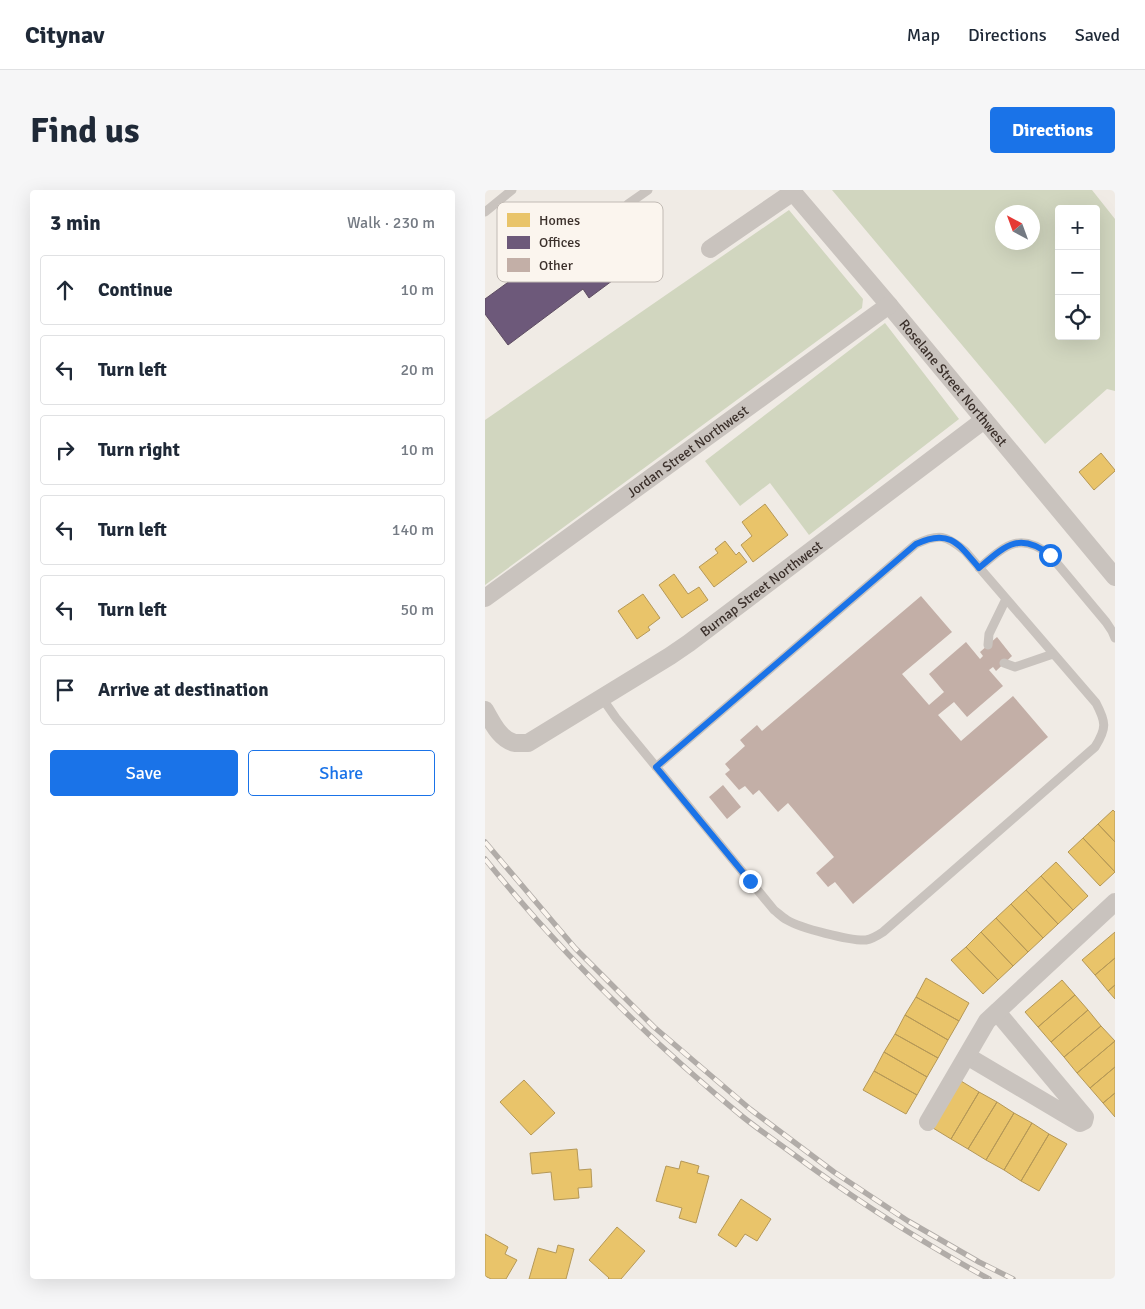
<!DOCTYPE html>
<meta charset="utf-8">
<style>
:root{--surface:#fff;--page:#f6f6f7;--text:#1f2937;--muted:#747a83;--line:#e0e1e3;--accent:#1a73e8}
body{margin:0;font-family:Signika,sans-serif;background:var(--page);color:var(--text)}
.controls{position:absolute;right:15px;top:15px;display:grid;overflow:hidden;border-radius:5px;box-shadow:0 5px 20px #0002}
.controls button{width:45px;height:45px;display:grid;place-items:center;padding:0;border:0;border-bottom:1px solid var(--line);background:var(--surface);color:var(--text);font:25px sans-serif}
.compass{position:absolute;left:510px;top:15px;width:45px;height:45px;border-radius:50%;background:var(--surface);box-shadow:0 5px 20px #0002;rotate:319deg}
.stop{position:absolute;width:15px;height:15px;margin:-11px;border:4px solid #1a73e8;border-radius:50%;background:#fff}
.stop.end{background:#1a73e8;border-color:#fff;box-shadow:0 1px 5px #0008}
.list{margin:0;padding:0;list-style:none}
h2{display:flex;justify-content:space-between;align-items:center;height:65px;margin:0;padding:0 20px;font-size:21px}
h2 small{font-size:16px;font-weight:400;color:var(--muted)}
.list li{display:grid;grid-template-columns:32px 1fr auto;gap:15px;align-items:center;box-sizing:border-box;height:70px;margin:0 10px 10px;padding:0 10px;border:1px solid var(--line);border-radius:5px}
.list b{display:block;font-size:19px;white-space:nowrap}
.list em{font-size:16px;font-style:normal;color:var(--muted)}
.actions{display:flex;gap:10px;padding:15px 20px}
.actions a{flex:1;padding:11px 0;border:1px solid var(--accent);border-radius:5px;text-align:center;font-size:18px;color:var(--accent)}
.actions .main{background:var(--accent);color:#fff}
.icon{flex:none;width:28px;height:28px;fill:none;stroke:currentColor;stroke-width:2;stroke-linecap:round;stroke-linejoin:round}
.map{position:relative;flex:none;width:630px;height:1089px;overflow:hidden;border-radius:5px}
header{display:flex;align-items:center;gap:30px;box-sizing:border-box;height:70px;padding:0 25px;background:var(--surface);border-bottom:1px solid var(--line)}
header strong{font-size:24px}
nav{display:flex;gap:28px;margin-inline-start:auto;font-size:18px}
.intro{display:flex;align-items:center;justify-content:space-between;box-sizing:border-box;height:120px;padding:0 30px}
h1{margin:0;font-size:35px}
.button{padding:12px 22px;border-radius:5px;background:var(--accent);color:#fff;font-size:18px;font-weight:700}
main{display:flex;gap:30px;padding:0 30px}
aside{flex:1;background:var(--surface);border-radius:5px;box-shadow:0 5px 20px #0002}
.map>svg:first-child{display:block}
.green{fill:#d1d6bf;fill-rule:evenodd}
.homes{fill:#e9c46a;stroke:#b59857}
.offices{fill:#6d597a;stroke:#5e4d62}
.building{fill:#c3afa7}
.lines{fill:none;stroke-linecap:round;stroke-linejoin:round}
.lane{stroke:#c9c3be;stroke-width:9}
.street{stroke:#c9c3be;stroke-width:18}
.rail-casing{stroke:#b1aca8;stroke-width:5.5}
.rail{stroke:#fbf5ee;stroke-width:4;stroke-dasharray:11;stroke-linecap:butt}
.route{stroke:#1a73e8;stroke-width:6}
.labels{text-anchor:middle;stroke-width:5;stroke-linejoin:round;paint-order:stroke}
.street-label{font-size:14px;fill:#3b302b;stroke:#fbf5ee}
.key{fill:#fbf5ee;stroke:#c1bab4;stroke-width:1}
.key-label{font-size:14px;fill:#3b302b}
</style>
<header>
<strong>Citynav</strong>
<nav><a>Map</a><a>Directions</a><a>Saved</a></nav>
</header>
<div class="intro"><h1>Find us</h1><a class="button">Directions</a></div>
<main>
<aside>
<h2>3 min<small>Walk · 230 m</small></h2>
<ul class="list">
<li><svg class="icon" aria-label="ahead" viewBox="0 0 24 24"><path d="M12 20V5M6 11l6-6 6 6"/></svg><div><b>Continue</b></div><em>10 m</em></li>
<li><svg class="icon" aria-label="left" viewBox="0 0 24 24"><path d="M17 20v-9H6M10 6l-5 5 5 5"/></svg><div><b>Turn left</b></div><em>20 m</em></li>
<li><svg class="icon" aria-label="right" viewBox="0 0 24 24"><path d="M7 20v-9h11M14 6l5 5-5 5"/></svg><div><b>Turn right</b></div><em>10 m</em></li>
<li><svg class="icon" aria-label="left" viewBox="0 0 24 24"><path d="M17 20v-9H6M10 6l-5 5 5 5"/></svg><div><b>Turn left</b></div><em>140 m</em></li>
<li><svg class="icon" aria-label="left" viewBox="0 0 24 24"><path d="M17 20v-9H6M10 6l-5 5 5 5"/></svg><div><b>Turn left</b></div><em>50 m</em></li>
<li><svg class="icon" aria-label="arrive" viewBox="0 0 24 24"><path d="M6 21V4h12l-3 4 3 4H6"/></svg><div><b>Arrive at destination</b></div></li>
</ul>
<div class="actions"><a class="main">Save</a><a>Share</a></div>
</aside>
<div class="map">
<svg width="630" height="1089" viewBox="0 0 630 1089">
<rect width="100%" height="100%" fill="#f0ebe5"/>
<path class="green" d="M347 0H607L630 29V201L622 199 560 254ZM574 19H611V146H574ZM518 22H548V52H518Z
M304 20 378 109 377 118 0 395V230Z
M400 133 474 229 324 345 285 293 255 316 220 271Z"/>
<path class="homes" d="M616 263 630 280V281L609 300 594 282Z
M280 314 303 345 268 372 256 355 267 346 257 332Z
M240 351 251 365 254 362 262 372 229 397 214 377 233 363 230 359Z
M189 384 203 404 214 397 223 410 197 428 174 395Z
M158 404 175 428 163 437 165 440 152 449 133 421Z
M628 620 630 622V652L613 634Z
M613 634 630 652V682L598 648Z
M598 648 630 682 615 696 583 662Z
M571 672 603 706 588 720 556 686Z
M556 686 588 720 573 734 541 700Z
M541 700 573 734 558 748 526 714Z
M526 714 558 748 543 762 511 728Z
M511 728 543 762 528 776 496 742Z
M496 742 528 776 513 790 481 757Z
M630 742V768L610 785 597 770Z
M481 757 513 790 498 804 466 770Z
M630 768V795L623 801 610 785Z
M441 788 484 813 474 831 431 807Z
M577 790 590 805 553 837 540 822Z
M630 795V809L623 801Z
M590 805 603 820 566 852 553 837Z
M431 807 474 831 463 850 420 825Z
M603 820 616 836 579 867 566 852Z
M420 825 463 850 453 868 410 844Z
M616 836 630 851 592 883 579 867Z
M410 844 453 868 442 887 399 862Z
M630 851V877L605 898 592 883Z
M399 862 442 887 432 905 389 881Z
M630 877V903L618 913 605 898Z
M389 881 432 905 421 924 378 900Z
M39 890 70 923 46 945 15 912Z
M476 891 494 902 466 949 448 938Z
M494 902 512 912 483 959 466 949Z
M630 903V927L618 913Z
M512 912 529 923 501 970 483 959Z
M529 923 547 933 519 980 501 970Z
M547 933 564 944 536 991 519 980Z
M564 944 582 954 554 1001 536 991Z
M92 959 94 980 106 979 107 997 93 998 94 1008 69 1010 66 982 47 984 45 963Z
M196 971 214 976 212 983 224 986 211 1033 194 1028 197 1018 171 1011 181 976 194 979Z
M256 1009 286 1029 272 1051 260 1044 251 1057 233 1045Z
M132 1037 160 1061 136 1089H123L124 1088 104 1070Z
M0 1044 23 1057 20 1064 32 1070 21 1089H6L0 1086Z
M73 1055 89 1059 81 1089H44L53 1058 71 1063Z"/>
<path class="offices" d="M100 22 109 34 116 29 140 62 134 67 143 79 104 108 98 99 23 155 0 124V109L33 85 30 81 39 75 32 65 52 51 62 65 69 60 62 51Z"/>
<path class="building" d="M436 406 467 442 417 484 444 515 459 502 444 484 481 452 495 469 498 466 495 462 512 447 527 466 511 481 508 477 504 480 518 496 482 527 469 512 453 525 476 551 528 506 563 547 368 714 350 692 343 697 331 683 349 667 303 613 293 622 274 600 268 605 260 596 254 600 240 584 245 580 240 574 260 556 255 550 272 535 277 541Z
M238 595 256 617 242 629 224 607Z"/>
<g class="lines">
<path class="lane" d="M143 14 163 0
M0 22 27 0
M494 378C520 356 534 341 565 365L621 432 627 441 630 448
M503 455 504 444 521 409
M519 473 530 477 568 464
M117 508 131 528 289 720C293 723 297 727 302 730 315 738 365 751 381 750 387 749 392 746 398 742L610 557C622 538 621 532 611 513L480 361C461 345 454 343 431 354L171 577"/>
<g class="street">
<path id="s1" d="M306 0 404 115 630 387"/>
<path d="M225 59 308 2"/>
<path id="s2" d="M0 408 404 115"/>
<path id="s3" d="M0 520C7 532 15 550 30 553 34 553 39 553 43 553L185 466 204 453 499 230"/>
<path d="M482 866 595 933 599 931 600 927 512 822"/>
<path d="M443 932 502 831 630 712"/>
</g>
<g class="rail-casing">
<path id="rail" d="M0 652 90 758 169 837 265 919 349 982 423 1031 494 1072 528 1089
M0 669C77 764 164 850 258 927 273 939 289 950 304 961 367 1008 435 1051 504 1089"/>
</g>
<use href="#rail" class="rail"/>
</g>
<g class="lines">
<path class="route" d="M265 691 171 577 431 354C464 338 474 354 494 378 520 356 534 341 565 365"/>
</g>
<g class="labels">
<g class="street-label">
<text dy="5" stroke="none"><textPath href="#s1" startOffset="252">Roselane Street Northwest</textPath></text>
<text dy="5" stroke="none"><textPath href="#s2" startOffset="250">Jordan Street Northwest</textPath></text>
<text dy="5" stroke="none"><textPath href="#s3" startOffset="339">Burnap Street Northwest</textPath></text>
</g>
</g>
<rect x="12" y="12" width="166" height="80" rx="8" class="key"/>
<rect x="22" y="23" width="23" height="14" fill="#e9c46a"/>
<rect x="22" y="46" width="23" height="13" fill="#6d597a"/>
<rect x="22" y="68" width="23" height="14" fill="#c3afa7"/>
<g class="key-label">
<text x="54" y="35">Homes</text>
<text x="54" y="57">Offices</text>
<text x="54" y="80">Other</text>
</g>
</svg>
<div class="controls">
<button>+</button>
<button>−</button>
<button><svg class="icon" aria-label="locate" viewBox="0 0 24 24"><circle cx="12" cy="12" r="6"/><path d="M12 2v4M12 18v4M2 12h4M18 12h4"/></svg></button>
</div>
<svg class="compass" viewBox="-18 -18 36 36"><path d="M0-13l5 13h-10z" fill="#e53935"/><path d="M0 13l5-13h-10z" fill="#747a83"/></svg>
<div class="stop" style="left:565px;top:365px"></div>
<div class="stop end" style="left:265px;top:691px"></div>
</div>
</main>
